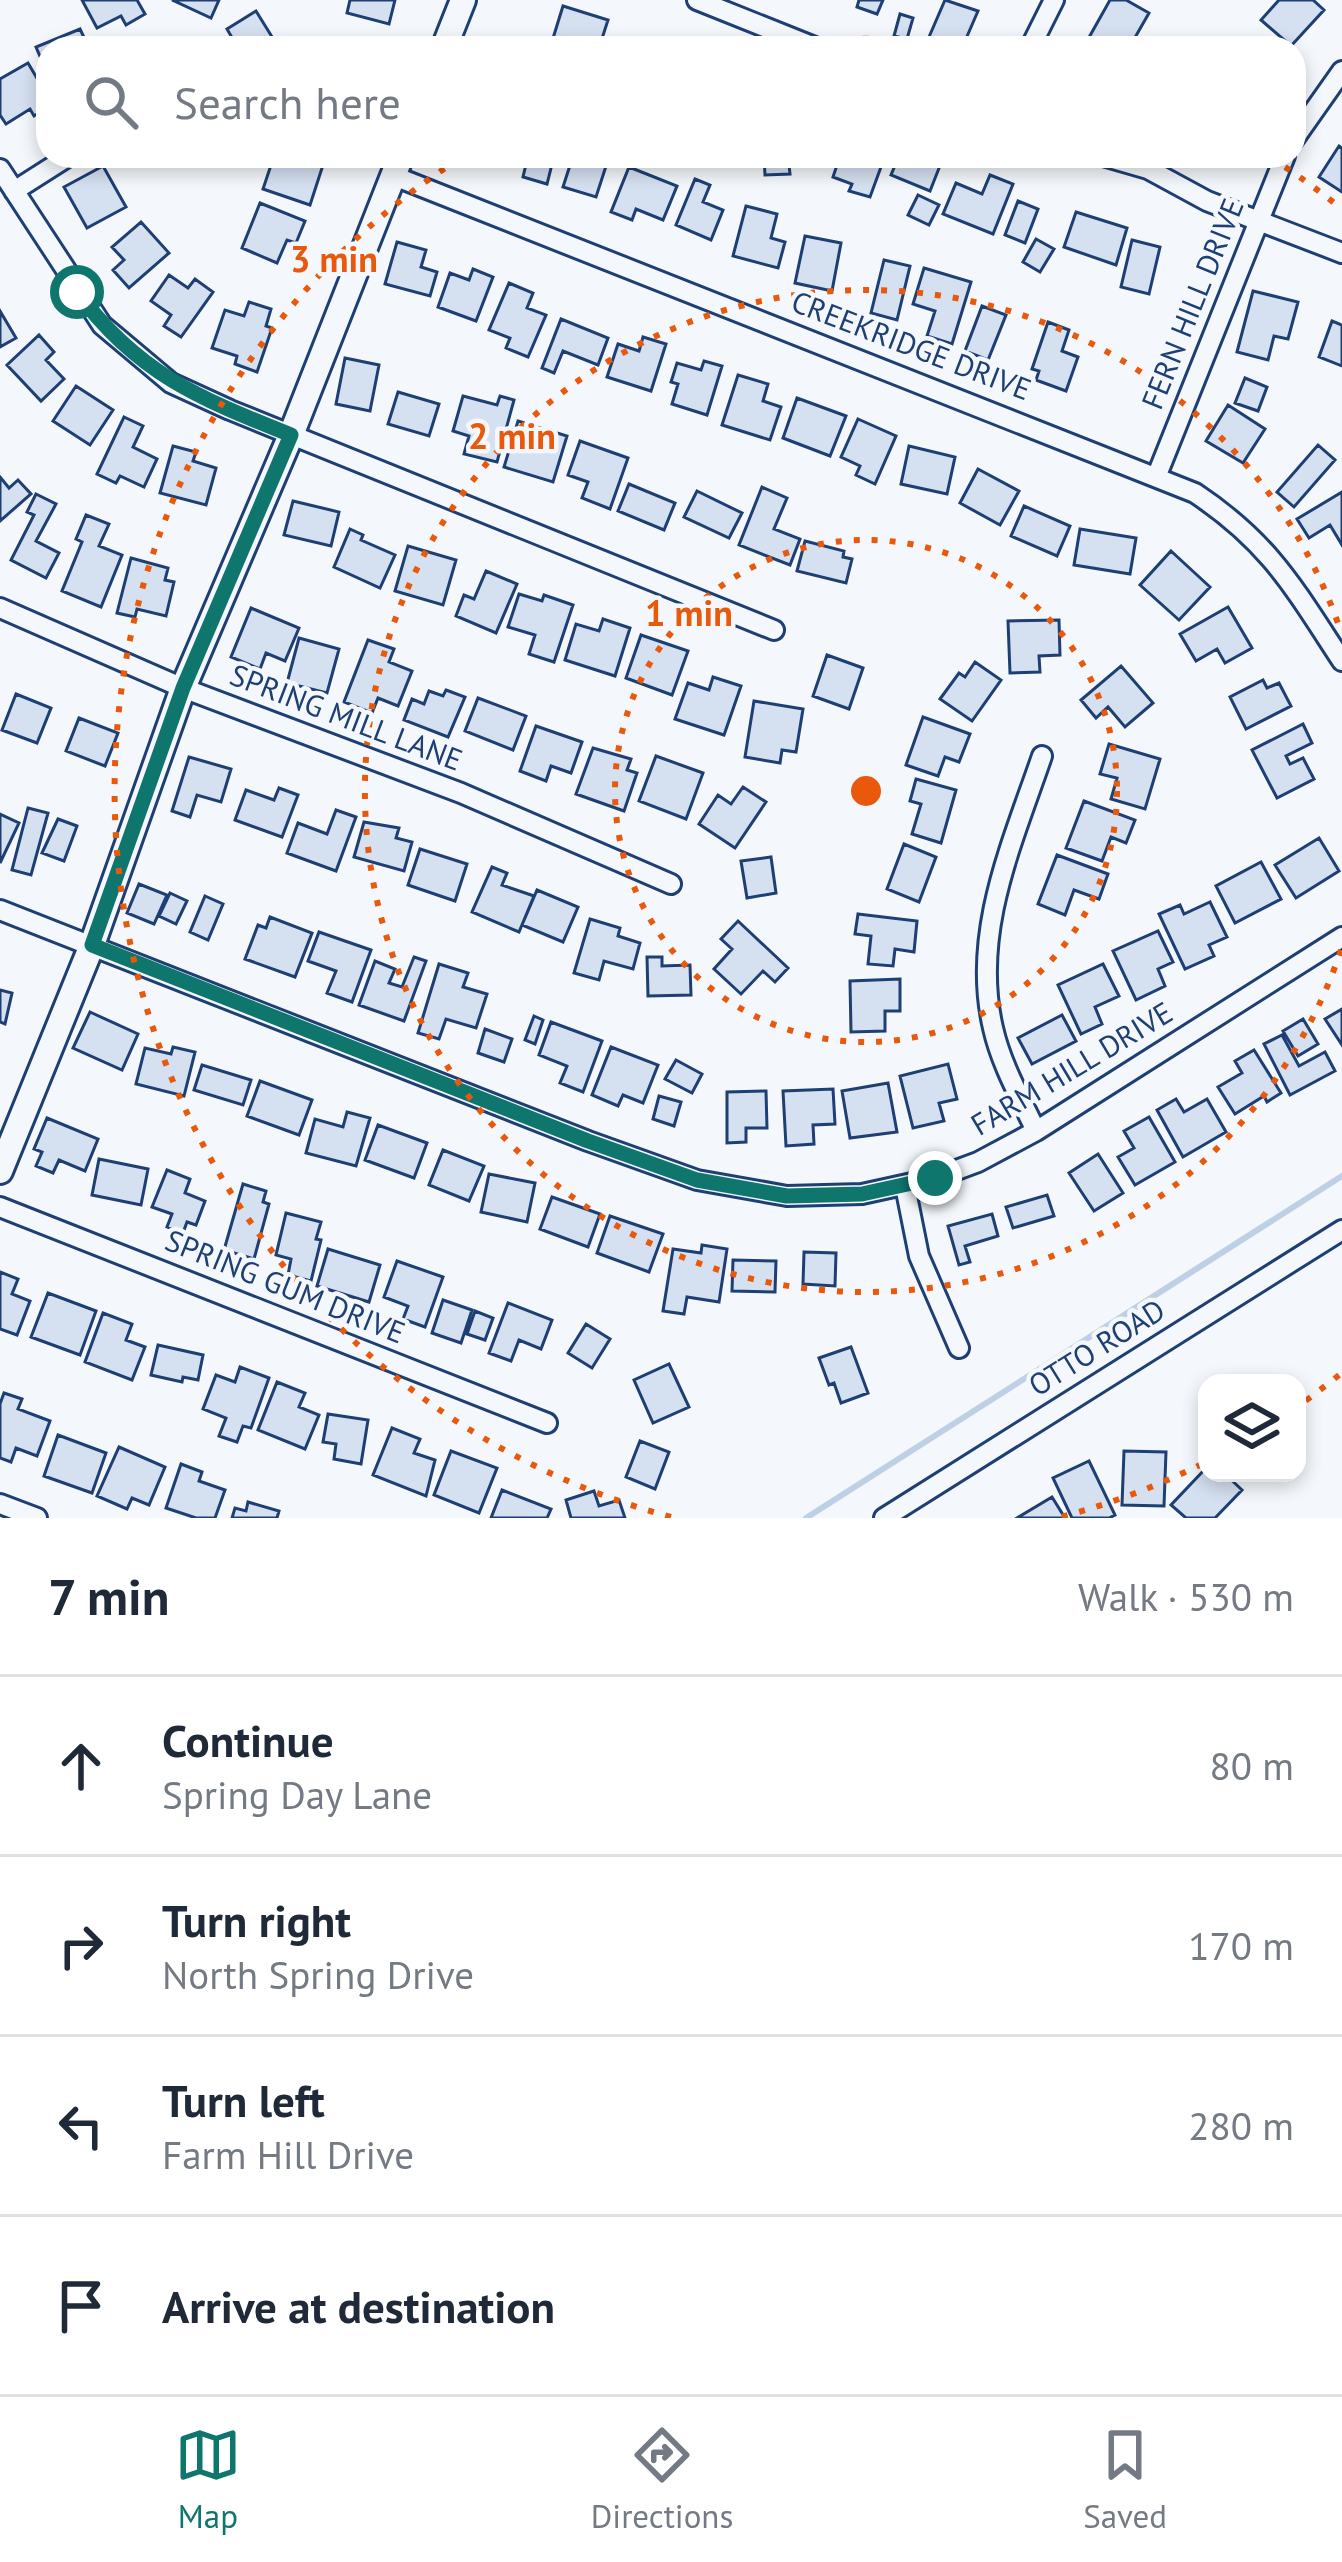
<!DOCTYPE html>
<meta charset="utf-8">
<style>
:root{--surface:#fff;--page:#f6f6f7;--text:#1f2937;--muted:#747a83;--line:#e0e1e3;--accent:#0f766e}
body{margin:0;font-family:"PT Sans",sans-serif;background:var(--page);color:var(--text)}
.controls{position:absolute;right:36px;bottom:36px;display:grid;overflow:hidden;border-radius:24px;box-shadow:0 6px 18px #0003}
.controls button{width:108px;height:108px;display:grid;place-items:center;padding:0;border:0;border-bottom:3px solid var(--line);background:var(--surface);color:var(--text);font:60px sans-serif}
.stop{position:absolute;width:36px;height:36px;margin:-27px;border:9px solid #0f766e;border-radius:50%;background:#fff}
.stop.end{background:#0f766e;border-color:#fff;box-shadow:0 3px 12px #0008}
.list{margin:0;padding:0;list-style:none}
h2{display:flex;justify-content:space-between;align-items:center;height:156px;margin:0;padding:0 48px;font-size:51px}
h2 small{font-size:39px;font-weight:400;color:var(--muted)}
.list li{display:grid;grid-template-columns:78px 1fr auto;gap:36px;align-items:center;box-sizing:border-box;height:180px;padding:0 48px;border-top:3px solid var(--line)}
.list b{display:block;font-size:45px;white-space:nowrap}
.list p{margin:0;font-size:39px;white-space:nowrap;color:var(--muted)}
.list em{font-size:39px;font-style:normal;color:var(--muted)}
.icon{flex:none;width:66px;height:66px;fill:none;stroke:currentColor;stroke-width:2;stroke-linecap:round;stroke-linejoin:round}
.map{position:relative;flex:none;width:1342px;height:1518px;overflow:hidden}
.search{position:absolute;background:var(--surface);box-shadow:0 6px 18px #0003;left:36px;right:36px;top:36px;height:132px;display:flex;align-items:center;gap:30px;box-sizing:border-box;padding:0 42px;border-radius:36px;color:var(--muted);font-size:45px}
.sheet{height:876px;background:var(--surface)}
nav{display:flex;justify-content:space-around;align-items:center;box-sizing:border-box;height:168px;border-top:3px solid var(--line);background:var(--surface);font-size:33px;color:var(--muted)}
nav a{display:grid;justify-items:center;gap:6px}
nav .on{color:var(--accent)}
.map>svg:first-child{display:block}
.lines{fill:none;stroke-linecap:round;stroke-linejoin:round}
.stream{stroke:#bed0e5;stroke-width:6}
.building{fill:#d5e0f0;stroke:#1d3f73;stroke-width:3}
.minor-casing{stroke:#1d3f73;stroke-width:24}
.tertiary-casing{stroke:#1d3f73;stroke-width:30}
.minor{stroke:#f4f7fb;stroke-width:18}
.tertiary{stroke:#f4f7fb;stroke-width:24}
.route{stroke:#0f766e;stroke-width:15}
.ring{fill:none;stroke:#e8590c;stroke-width:6;stroke-dasharray:6 12}
.labels{text-anchor:middle;stroke-width:9;stroke-linejoin:round;paint-order:stroke}
.street-label{font-size:30px;fill:#1d3f73;stroke:#f4f7fb}
.centre{fill:#e8590c;stroke:#f4f7fb;stroke-width:6}
.ring-label{font-size:36px;text-anchor:middle;font-weight:bold;fill:#e8590c;stroke:#f4f7fb;stroke-width:9;stroke-linejoin:round;paint-order:stroke}
</style>
<div class="map">
<svg width="1342" height="1518" viewBox="0 0 1342 1518">
<rect width="100%" height="100%" fill="#f4f7fb"/>
<g class="lines">
<path class="stream" d="M806 1518 1342 1176"/>
</g>
<path class="building" d="M82 0H137L145 14 126 25 121 16 97 28Z
M172 0H219L211 18Z
M350 0H395L389 24 347 13Z
M859 0H883L877 14 857 7Z
M945 0 978 11 962 48 929 37Z
M1110 0H1126L1149 13 1129 48H1099L1087 41Z
M1279 0H1313L1324 10 1291 46 1261 20Z
M563 6 608 20 599 48H584L585 44 571 40 568 48H550Z
M256 11 277 45 238 48 227 29Z
M900 14 913 18 907 39 894 36Z
M80 29 89 48H48V75L36 47Z
M28 63 48 97V107L34 116 30 109 6 124 0 115V79Z
M1339 146 1342 148V192L1319 177Z
M274 156H297L323 165 310 205 263 189Z
M528 156H554L547 184 523 177Z
M573 156 608 160 596 197 563 187Z
M764 156H788L790 174 765 175Z
M840 156H885L870 197 849 191 852 184 833 177Z
M899 156 943 158 930 191 891 175Z
M103 166 126 207 87 228 64 187Z
M629 167 677 186 663 220 636 209 632 220 611 212Z
M990 175 1013 184 993 234 943 214 956 183 982 194Z
M695 179 710 185 703 202 723 210 711 240 676 225Z
M918 195 939 205 929 225 908 215Z
M1018 201 1038 209 1025 243 1005 235Z
M260 203 305 221 296 243 287 240 277 263 242 248Z
M746 206 777 214 771 238 785 242 778 268 733 256Z
M1076 212 1127 228 1116 265 1064 247Z
M141 222 169 253 129 288 113 270 124 260 112 247Z
M805 236 841 243 832 291 795 283Z
M1036 239 1054 249 1040 272 1023 262Z
M1132 240 1160 247 1149 294 1121 287Z
M397 242 426 250 421 267 437 272 430 296 385 284Z
M884 260 910 266 897 320 871 313Z
M924 268 971 282 952 344 927 336 935 311 913 304Z
M473 269 493 277 476 321 438 307 450 273 469 280Z
M169 275 188 288 195 279 213 292 181 337 164 326 171 315 151 301Z
M509 283 533 293 527 308 546 315 528 357 506 348 510 338 489 330Z
M1253 291 1298 302 1288 339 1274 336 1268 360 1237 352Z
M249 302 271 309 266 326 272 328 257 372 235 364 237 356 212 348 225 310 244 316Z
M982 306 1006 315 988 360 965 351Z
M0 311 16 338 0 347Z
M561 319 608 338 598 365 563 351 554 373 542 368Z
M1332 321 1342 325V366L1319 357Z
M1048 322 1069 330 1062 351 1078 357 1066 391 1036 380 1039 371 1032 369Z
M39 335 54 352 46 360 64 379 41 401 7 365Z
M643 337 666 344 651 391 607 377 618 344 639 351Z
M345 358 379 365 370 411 336 404Z
M704 361 722 366 707 415 672 404 678 384 671 382 677 363 701 370Z
M738 375 768 384 763 401 781 407 770 440 722 425Z
M1245 378 1267 387 1258 411 1235 403Z
M76 386 113 410 90 445 53 421Z
M398 392 439 404 429 436 388 424Z
M463 396 497 405 500 396 514 400 497 462 464 454 469 436 453 431Z
M797 398 846 416 830 456 783 438Z
M1228 405 1265 429 1243 463 1206 441Z
M124 417 143 426 133 447 157 459 144 487 120 476 116 483 97 474Z
M858 419 896 436 875 484 856 475 860 466 841 457Z
M518 421 567 436 553 482 504 467Z
M580 441 628 458 610 509 582 498 588 482 568 475Z
M1318 445 1335 460 1294 507 1277 492Z
M173 446 196 452 193 461 216 468 206 505 160 493Z
M909 446 955 457 947 494 901 484Z
M978 469 1019 491 1000 525 960 503Z
M0 477 9 488 18 480 31 494 0 521Z
M629 484 675 503 664 530 618 511Z
M762 487 787 498 774 529 800 539 790 565 739 545Z
M697 491 742 513 729 538 684 517Z
M1342 492V545L1330 525 1309 538 1297 519Z
M36 494 56 504 36 541 59 553 46 578 11 560 34 515 27 512Z
M293 501 339 512 331 546 284 535Z
M1024 506 1070 526 1057 556 1011 536Z
M86 515 109 524 99 546 122 555 101 607 62 591 82 542 76 539Z
M350 529 363 535 361 540 395 555 380 588 334 567Z
M1080 529 1136 538 1130 574 1074 565Z
M805 541 844 551 843 557 852 559 846 583 797 571Z
M408 546 456 560 443 605 395 591Z
M1171 551 1210 587 1179 620 1140 585Z
M131 558 168 568 165 580 174 582 166 616 137 609 135 617 117 613Z
M486 571 517 584 496 633 456 616 464 595 474 599Z
M519 594 542 601 544 595 573 605 554 662 529 654 535 635 508 627Z
M1228 607 1252 648 1225 663 1217 649 1196 661 1180 634Z
M251 608 299 628 285 661 266 653 260 669 231 657Z
M603 619 630 628 615 676 565 660 576 624 599 631Z
M1059 620 1060 655 1039 656 1040 672 1010 673 1008 621Z
M641 635 688 651 672 695 626 678Z
M299 638 339 649 327 693 287 683Z
M368 640 394 649 389 662 412 671 398 706 378 698 372 713 344 702Z
M827 655 863 668 849 709 813 696Z
M975 662 1001 680 972 721 940 699 959 673 965 677Z
M1121 666 1153 703 1125 727 1108 707 1096 718 1081 700Z
M713 677 741 686 724 735 675 719 688 683 709 690Z
M1263 680 1267 688 1279 683 1291 706 1246 729 1230 697Z
M446 690 465 697 448 737 404 720 412 699 424 704 429 691 443 696Z
M16 694 51 708 37 743 2 730Z
M478 698 526 716 513 750 465 731Z
M754 701 803 709 796 752 782 750 780 763 745 757Z
M923 717 970 734 959 762 945 757 938 776 906 765Z
M79 718 118 733 105 766 66 751Z
M1303 724 1312 743 1286 756 1290 764 1303 758 1314 779 1277 798 1252 750Z
M536 726 582 742 571 773 551 766 546 781 520 771Z
M1109 744 1160 759 1145 809 1111 799 1117 778 1100 774Z
M593 748 631 759 627 770 637 773 624 811 576 794Z
M656 756 703 773 686 819 639 801Z
M189 757 231 769 221 802 197 795 190 817 172 811Z
M916 779 956 790 941 843 912 834 921 804 910 801Z
M743 787 766 802 735 848 699 824 718 795 731 804Z
M279 788 298 795 282 837 235 820 246 790 274 800Z
M1084 801 1135 820 1126 843 1111 837 1102 861 1066 848Z
M28 808 48 813 31 875 12 870Z
M336 810 356 817 336 871 287 853 298 823 327 834Z
M0 814 19 823 0 863Z
M58 819 77 826 64 861 42 853Z
M364 822 399 828 396 838 412 842 404 871 354 857Z
M1319 838 1339 871 1296 898 1275 865Z
M904 844 936 857 919 902 887 889Z
M420 849 467 864 455 901 408 885Z
M1057 855 1108 874 1099 899 1074 890 1065 915 1038 904Z
M771 857 776 893 747 898 741 861Z
M1261 862 1281 899 1235 923 1216 886Z
M492 867 507 873 502 885 534 896 519 932 472 912Z
M139 884 167 895 154 924 127 913Z
M537 890 578 907 563 942 522 925Z
M170 893 187 901 176 924 159 916Z
M205 896 223 904 208 940 190 932Z
M1210 902 1227 937 1209 945 1214 956 1185 969 1159 914 1180 905 1184 914Z
M858 914 917 921 914 952 895 949 893 966 868 964 871 936 855 934Z
M270 917 312 933 295 977 245 959 258 925 266 928Z
M590 919 620 928 618 936 640 943 633 969 604 961 599 980 574 973Z
M738 921 788 968 775 982 763 971 741 994 714 969 732 949 721 939Z
M1158 931 1173 962 1158 969 1165 986 1136 1000 1113 951Z
M319 932 371 950 352 1002 327 993 336 971 308 961Z
M414 957 426 961 404 1021 359 1005 375 961 395 969 389 983 402 987Z
M647 957H662V966L690 965 691 995 648 996Z
M439 964 468 973 463 987 487 994 476 1028 446 1019 439 1039 418 1033Z
M1103 964 1119 996 1095 1007 1102 1024 1081 1034 1058 985Z
M900 979V1011H885V1031L851 1032 850 981Z
M0 990 12 993 5 1024 0 1022Z
M1342 1009V1045L1325 1019Z
M90 1012 138 1034 122 1070 73 1048Z
M1062 1015 1076 1041 1032 1064 1018 1038Z
M534 1016 543 1020 535 1044 525 1040Z
M1303 1019 1318 1044 1298 1056 1283 1031Z
M551 1022 602 1041 583 1092 560 1083 567 1066 539 1055Z
M485 1029 512 1039 504 1062 478 1053Z
M1282 1035 1299 1066 1325 1052 1335 1071 1290 1095 1264 1044Z
M173 1047 195 1052 184 1096 136 1084 145 1048 171 1054Z
M611 1047 658 1065 643 1103 623 1095 618 1106 592 1095Z
M1254 1050 1281 1093 1267 1102 1264 1096 1235 1114 1218 1087 1242 1073 1235 1061Z
M676 1060 702 1074 692 1093 665 1079Z
M948 1064 957 1099 939 1103 944 1121 913 1128 900 1076Z
M202 1065 251 1080 243 1105 194 1090Z
M260 1081 312 1100 299 1135 247 1116Z
M888 1083 897 1132 850 1138 842 1091Z
M833 1089 835 1124 813 1125 814 1144 786 1146 783 1091Z
M766 1091 767 1128H746V1142L727 1143V1092Z
M659 1096 681 1102 674 1126 653 1119Z
M1176 1099 1184 1112 1207 1099 1226 1132 1183 1157 1157 1110Z
M347 1112 370 1118 356 1166 306 1153 315 1119 343 1127Z
M1149 1117 1175 1162 1135 1185 1118 1157 1134 1148 1124 1131Z
M47 1118 98 1139 85 1171 59 1160 53 1173 36 1166 42 1152 34 1149Z
M378 1125 427 1143 414 1178 365 1160Z
M443 1150 484 1166 469 1201 429 1185Z
M1098 1154 1123 1193 1094 1211 1069 1173Z
M99 1159 148 1169 141 1205 92 1195Z
M167 1170 190 1179 185 1193 205 1201 196 1225 187 1222 183 1233 167 1227 172 1214 152 1207Z
M489 1174 535 1183 527 1222 481 1212Z
M243 1184 266 1191 263 1202 269 1204 254 1259 224 1250Z
M1047 1195 1054 1216 1013 1228 1006 1207Z
M552 1197 600 1214 588 1247 540 1229Z
M286 1213 321 1222 316 1239 321 1240 311 1281 288 1275 291 1259 276 1255Z
M992 1214 998 1236 965 1246 970 1262 959 1265 948 1226Z
M610 1216 663 1234 649 1272 597 1253Z
M702 1245 727 1249 719 1302 687 1297 684 1314 663 1311 673 1249 701 1253Z
M328 1249 380 1265 369 1302 317 1286Z
M804 1252 836 1253 835 1286 803 1284Z
M733 1260 776 1261 775 1292 732 1291Z
M397 1261 443 1277 425 1327 403 1319 408 1306 384 1297Z
M0 1272 18 1279 12 1294 30 1301 17 1335 0 1329Z
M48 1293 96 1311 80 1355 31 1337Z
M443 1300 472 1310 461 1343 432 1333Z
M508 1303 552 1320 541 1349 519 1340 511 1361 489 1353Z
M475 1311 493 1318 485 1340 467 1334Z
M103 1313 132 1324 126 1340 145 1347 132 1380 85 1362Z
M586 1324 610 1339 592 1368 568 1353Z
M158 1345 203 1355 198 1380 183 1377 182 1382 151 1375Z
M851 1347 868 1393 841 1403 834 1383 829 1385 819 1358Z
M669 1364 689 1407 653 1423 634 1380Z
M240 1367 269 1378 251 1428 243 1426 237 1442 219 1436 226 1418 203 1409 216 1375 235 1382Z
M277 1382 305 1393 299 1407 319 1415 305 1449 258 1430Z
M4 1393 22 1399 18 1409 50 1421 37 1456 16 1448 11 1462 0 1458V1404Z
M328 1414 368 1420 361 1464 334 1459 336 1444 323 1442Z
M392 1428 420 1439 414 1453 435 1460 426 1496 373 1475Z
M58 1435 106 1453 92 1493 44 1476Z
M640 1441 669 1452 655 1489 626 1477Z
M119 1447 165 1467 149 1505 132 1498 127 1509 97 1496Z
M451 1451 497 1468 479 1513 434 1495Z
M1124 1451 1166 1452 1164 1506 1122 1505Z
M1089 1461 1115 1515 1109 1518H1072L1053 1478Z
M181 1464 202 1472 199 1481 225 1490 215 1518H196L166 1508Z
M1207 1467V1473H1224L1242 1490 1215 1518H1186L1171 1505Z
M502 1490 551 1509 547 1518H491Z
M594 1491 599 1506 619 1500 625 1518H571L566 1500Z
M1052 1497 1065 1518H1017Z
M248 1502 279 1511 277 1518H232L235 1508 246 1511Z"/>
<g class="lines">
<g class="minor-casing">
<path id="minor" d="M697 0 817 48
M1030 48 1054 0
M1294 139 1342 71
M1103 156 1148 169 1207 201 1342 253
M0 169 102 325 171 383 230 410 774 630
M394 176 1195 493C1270 543 1294 588 1342 661
M14 191 69 156
M1157 475 1285 156
M0 608 183 688 461 793 671 884
M0 910 588 1141 697 1180 787 1196 862 1194 935 1178 978 1162 1036 1131 1342 937
M1036 1131C1020 1097 1001 1064 993 1028 971 933 1012 844 1042 756
M905 1186 919 1256 959 1348
M0 1207 547 1423
M0 1504 37 1518
M884 1518 1342 1230"/>
</g>
<g class="tertiary-casing">
<path id="tertiary" d="M444 48 463 0
M0 1171 92 945 183 688 291 435 401 156"/>
</g>
<use href="#minor" class="minor"/>
<use href="#tertiary" class="tertiary"/>
</g>
<g class="lines">
<path class="route" d="M77 292C138 374 199 398 291 435L183 688 92 945 588 1141 697 1180 787 1196 862 1194 935 1178"/>
</g>
<g class="ring">
<circle cx="866" cy="791" r="251"/>
<path d="M1341 950A501 501 0 1 1 1341 632"/>
<path d="M1339 1375A752 752 0 0 1 1297 1407M1202 1464A752 752 0 0 1 1061 1517M671 1517A752 752 0 0 1 462 157M755 47A752 752 0 0 1 977 47M1270 157A752 752 0 0 1 1339 207"/>
</g>
<g class="labels">
<g class="street-label">
<text transform="translate(1193 304) rotate(-68)" y="10">FERN HILL DRIVE</text>
<text transform="translate(911 346) rotate(21)" y="10">CREEKRIDGE DRIVE</text>
<text transform="translate(346 718) rotate(21)" y="10">SPRING MILL LANE</text>
<text transform="translate(1072 1069) rotate(-31)" y="10">FARM HILL DRIVE</text>
<text transform="translate(285 1287) rotate(22)" y="10">SPRING GUM DRIVE</text>
<text transform="translate(1097 1348) rotate(-32)" y="10">OTTO ROAD</text>
</g>
</g>
<circle cx="866" cy="791" r="18" class="centre"/>
<g class="ring-label">
<text x="334" y="272">3 min</text>
<text x="512" y="449">2 min</text>
<text x="689" y="626">1 min</text>
</g>
</svg>
<div class="controls">
<button><svg class="icon" aria-label="layers" viewBox="0 0 24 24"><path d="M12 4l9 5-9 5-9-5zM3 14l9 5 9-5"/></svg></button>
</div>
<div class="stop" style="left:77px;top:292px"></div>
<div class="stop end" style="left:935px;top:1178px"></div>
<div class="search"><svg class="icon" aria-label="search" viewBox="0 0 24 24"><circle cx="10" cy="10" r="6"/><path d="M15 15l6 6"/></svg>Search here</div>
</div>
<section class="sheet">
<h2>7 min<small>Walk · 530 m</small></h2>
<ul class="list">
<li><svg class="icon" aria-label="ahead" viewBox="0 0 24 24"><path d="M12 20V5M6 11l6-6 6 6"/></svg><div><b>Continue</b><p>Spring Day Lane</p></div><em>80 m</em></li>
<li><svg class="icon" aria-label="right" viewBox="0 0 24 24"><path d="M7 20v-9h11M14 6l5 5-5 5"/></svg><div><b>Turn right</b><p>North Spring Drive</p></div><em>170 m</em></li>
<li><svg class="icon" aria-label="left" viewBox="0 0 24 24"><path d="M17 20v-9H6M10 6l-5 5 5 5"/></svg><div><b>Turn left</b><p>Farm Hill Drive</p></div><em>280 m</em></li>
<li><svg class="icon" aria-label="arrive" viewBox="0 0 24 24"><path d="M6 21V4h12l-3 4 3 4H6"/></svg><div><b>Arrive at destination</b></div></li>
</ul>
</section>
<nav>
<a class="on"><svg class="icon" aria-label="map" viewBox="0 0 24 24"><path d="M3 6l6-2 6 2 6-2v14l-6 2-6-2-6 2zM9 4v14M15 6v14"/></svg>Map</a>
<a><svg class="icon" aria-label="directions" viewBox="0 0 24 24"><path d="M12 3l9 9-9 9-9-9zM9 14v-3h6M13 9l2 2-2 2"/></svg>Directions</a>
<a><svg class="icon" aria-label="saved" viewBox="0 0 24 24"><path d="M7 4h10v16l-5-4-5 4z"/></svg>Saved</a>
</nav>
